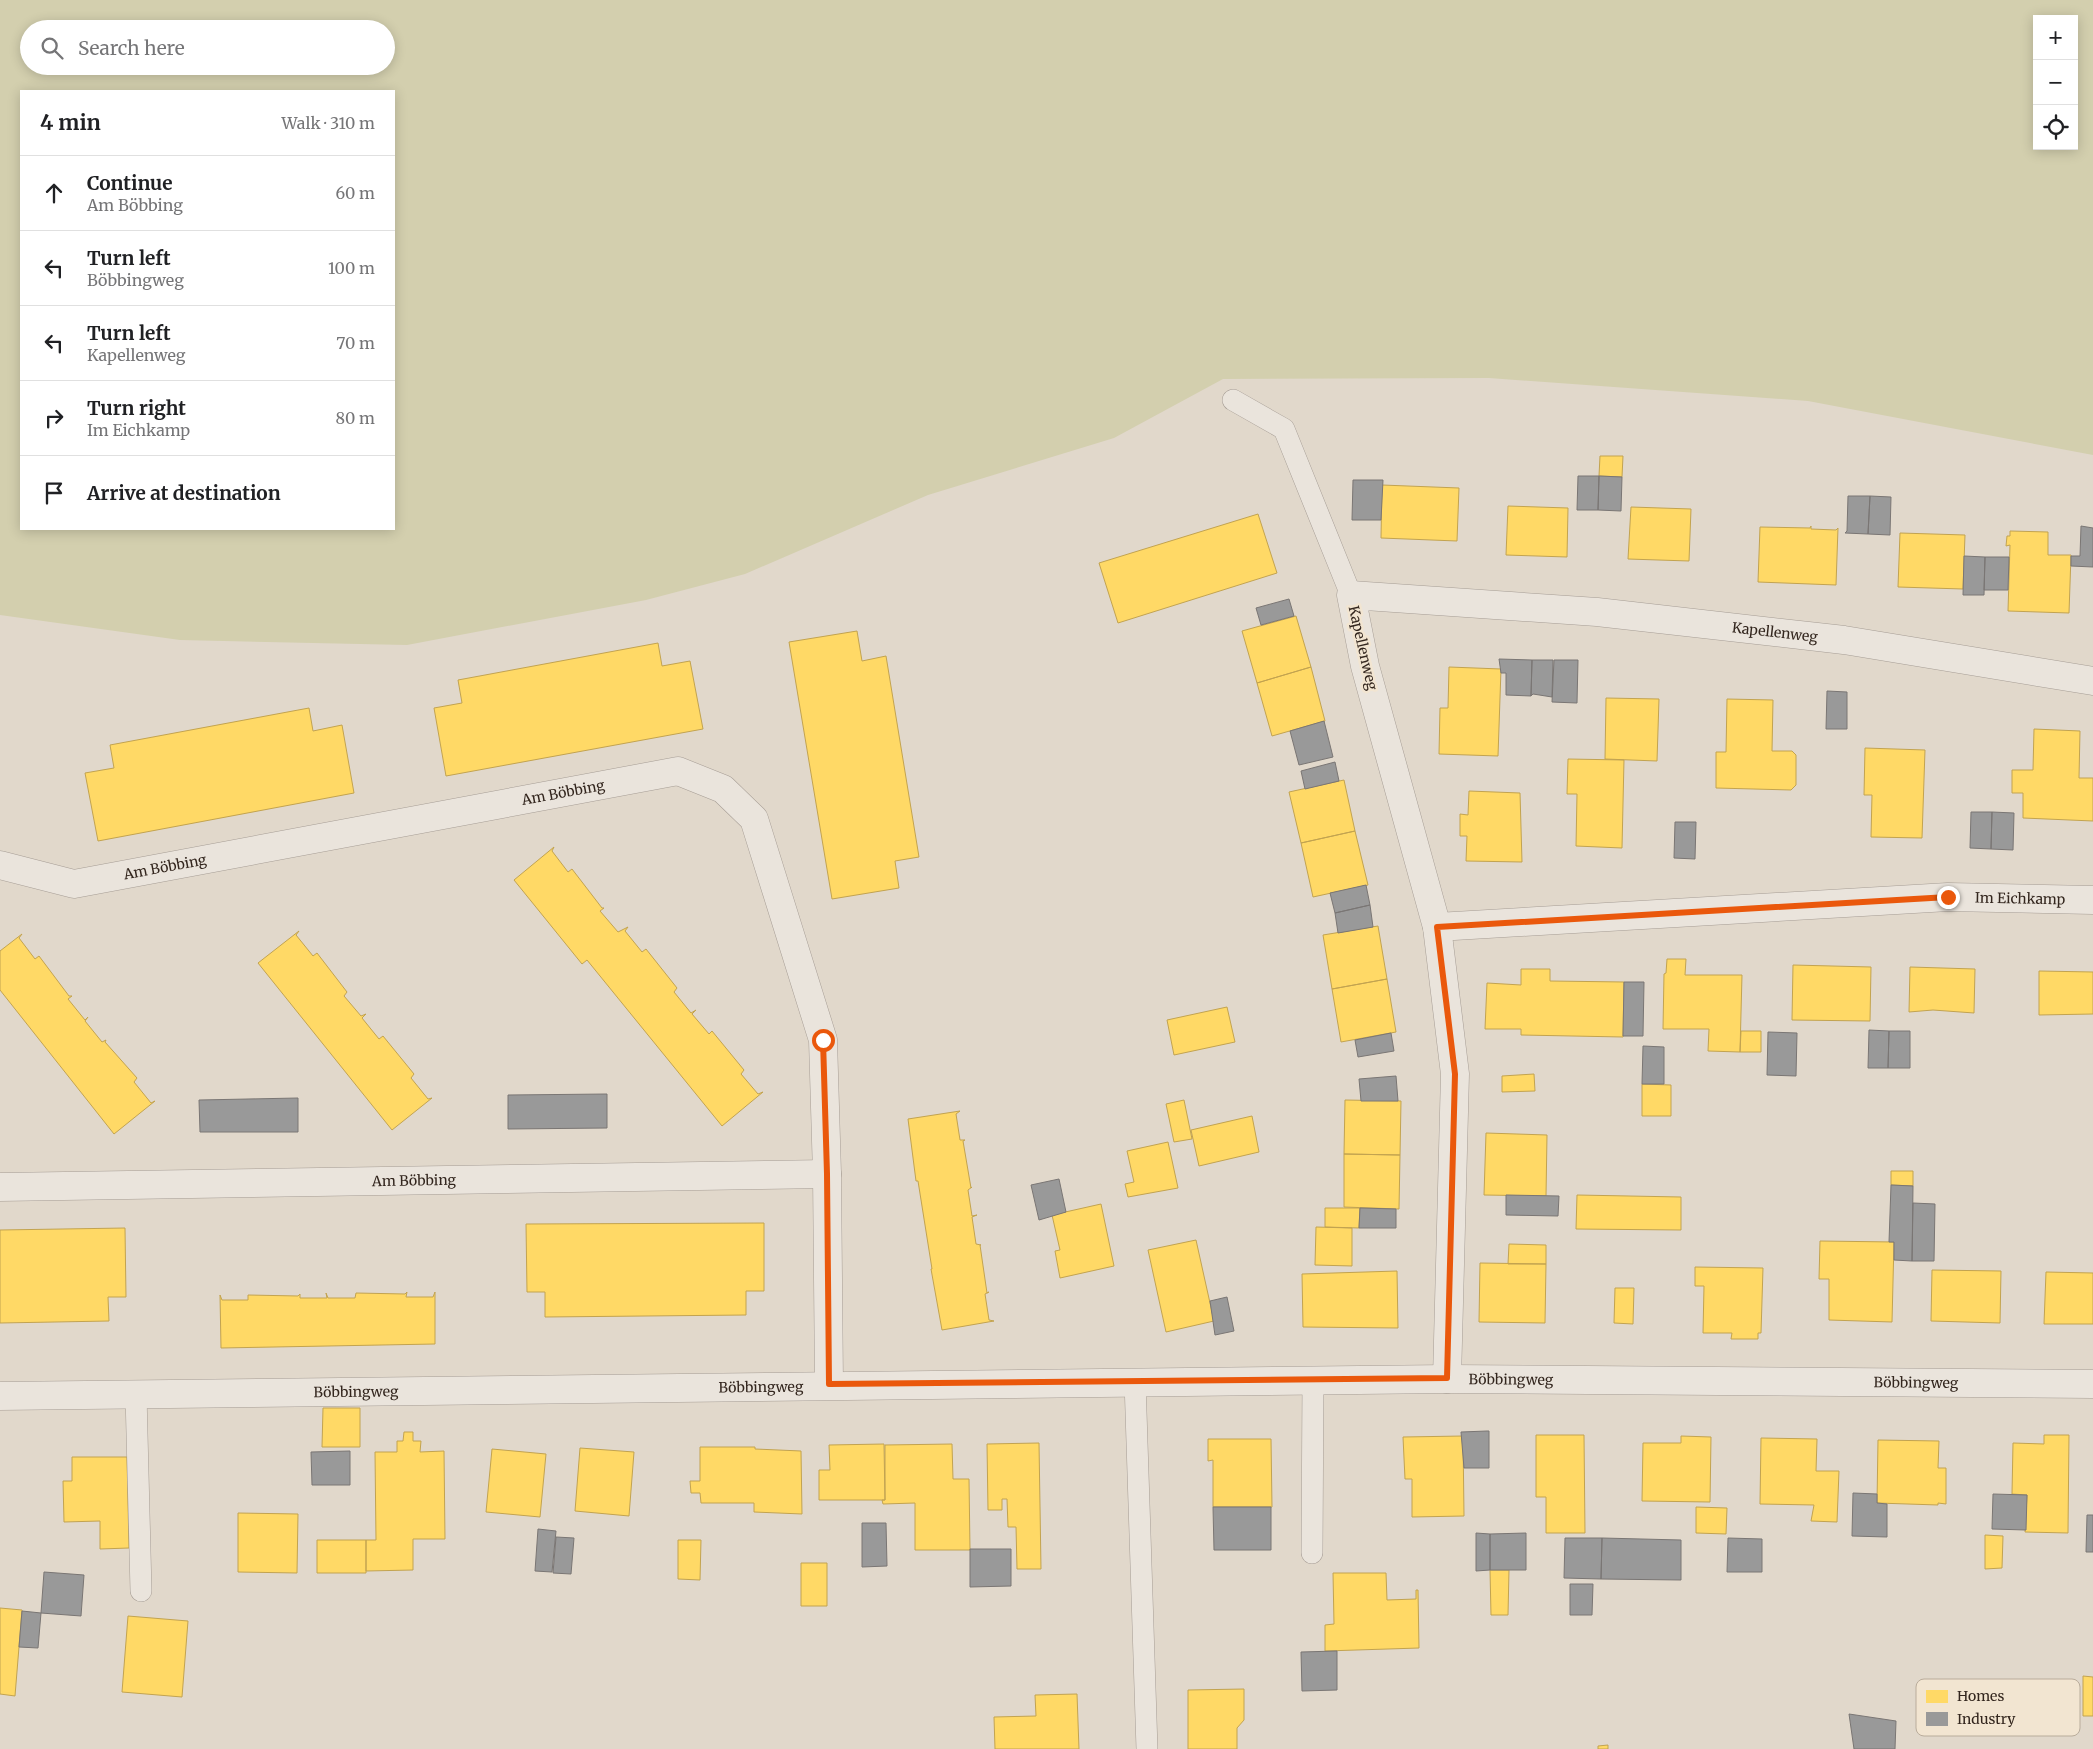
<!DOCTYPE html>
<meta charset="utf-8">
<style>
:root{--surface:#fff;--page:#f2f2f2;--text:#202124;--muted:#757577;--line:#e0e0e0}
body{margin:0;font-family:Merriweather,serif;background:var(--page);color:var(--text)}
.controls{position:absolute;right:15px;top:15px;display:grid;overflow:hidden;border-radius:0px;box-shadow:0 2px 12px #0003}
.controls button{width:45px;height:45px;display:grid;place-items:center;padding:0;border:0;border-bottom:1px solid var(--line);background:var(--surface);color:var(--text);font:25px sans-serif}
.stop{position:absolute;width:15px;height:15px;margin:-11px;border:4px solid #ea580c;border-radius:50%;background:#fff}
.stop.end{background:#ea580c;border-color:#fff;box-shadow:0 1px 5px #0008}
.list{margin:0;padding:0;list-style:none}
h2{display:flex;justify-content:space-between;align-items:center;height:65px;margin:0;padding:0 20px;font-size:21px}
h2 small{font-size:16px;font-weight:400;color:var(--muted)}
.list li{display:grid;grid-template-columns:32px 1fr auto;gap:15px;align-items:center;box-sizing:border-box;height:75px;padding:0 20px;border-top:1px solid var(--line)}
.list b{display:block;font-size:19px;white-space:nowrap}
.list p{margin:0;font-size:16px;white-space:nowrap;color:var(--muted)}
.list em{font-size:16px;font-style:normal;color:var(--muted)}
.icon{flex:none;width:28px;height:28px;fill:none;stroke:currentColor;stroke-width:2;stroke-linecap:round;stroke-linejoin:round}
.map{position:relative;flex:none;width:2093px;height:1749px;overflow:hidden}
.search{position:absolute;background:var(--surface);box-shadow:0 2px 12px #0003;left:20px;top:20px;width:375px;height:55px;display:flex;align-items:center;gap:12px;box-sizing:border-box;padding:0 18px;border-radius:28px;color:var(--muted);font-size:19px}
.panel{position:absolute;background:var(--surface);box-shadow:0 2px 12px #0003;left:20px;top:90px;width:375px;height:440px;border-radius:0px}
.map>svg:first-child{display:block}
.green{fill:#d3cfae;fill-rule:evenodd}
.homes{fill:#ffd966;stroke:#c2a350}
.industry{fill:#999;stroke:#7a7674}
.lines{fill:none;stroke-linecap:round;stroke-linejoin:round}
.lane-casing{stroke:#a69d95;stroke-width:22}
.street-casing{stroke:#a69d95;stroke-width:29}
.lane{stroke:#eae4dc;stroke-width:21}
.street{stroke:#eae4dc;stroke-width:28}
.route{stroke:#ea580c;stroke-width:6}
.labels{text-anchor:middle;stroke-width:5;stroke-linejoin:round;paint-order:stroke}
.street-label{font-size:14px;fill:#33261e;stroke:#f2e5d1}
.key{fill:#f2e5d1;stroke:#b9ac9b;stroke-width:1}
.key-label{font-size:14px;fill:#33261e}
</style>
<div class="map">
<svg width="2093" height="1749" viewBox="0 0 2093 1749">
<rect width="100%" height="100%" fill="#e1d8cb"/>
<path class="green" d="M0 0H2093V455L1808 401 1489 378 1223 379 1114 438 928 495 745 574 646 600 407 645 180 640 0 615ZM2037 19H2074V146H2037ZM29 29H386V66H29ZM21 91H394V529H21Z"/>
<path class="homes" d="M1600 456H1623L1622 477 1599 476Z
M1382 485 1459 488 1457 541 1381 538Z
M1508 506 1568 508 1567 557 1506 555Z
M1631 507 1691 509 1689 561 1628 559Z
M1258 514 1277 573 1118 623 1099 563Z
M1811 526V529L1836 530 1838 528 1836 585 1758 582 1760 527 1810 528Z
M2010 531 2048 532V555H2071L2069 613 2008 611 2010 545 2006 546 2007 536H2010Z
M1900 533 1965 535 1963 589 1898 587Z
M1296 616 1311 667 1257 683 1242 631Z
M857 631 862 661 886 656 919 857 895 861 899 888 832 899 789 642Z
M658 643 662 666 690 661 703 729 446 776 434 708 462 703 458 680Z
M1311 667 1325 721 1272 736 1257 683Z
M1449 667 1501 669 1498 756 1439 754 1440 708H1448Z
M1606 698 1659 699 1657 761 1605 759Z
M1727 699 1773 700 1772 751H1792L1796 755V785L1791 790 1716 788V752H1726Z
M309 708 313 731 342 725 354 793 98 841 85 773 114 768 110 745Z
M2034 729 2080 731 2079 778H2093V821L2023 818V793H2012V770H2033Z
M1865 748 1925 750 1922 838 1871 837 1872 795H1864Z
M1568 759 1624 760 1622 848 1576 846 1577 794H1567Z
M1344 780 1355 831 1301 843 1289 792Z
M1469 791 1520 793 1522 862 1466 861 1467 836H1460V814L1468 815Z
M1355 831 1368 885 1313 897 1301 843Z
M554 847 552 851 568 872 572 869 602 908H604L600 911 618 932 628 927 625 931 642 952 646 949 677 988 674 992 691 1013 696 1010 692 1014 709 1034 712 1031 744 1070 741 1074 758 1094 763 1092 722 1126 587 960 582 964 514 880Z
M1378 926 1387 979 1332 989 1323 935Z
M299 931 296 935 313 956 317 953 347 992 344 996 361 1016 366 1014 362 1018 379 1039 383 1036 414 1074 411 1078 428 1099 432 1098 392 1130 258 963Z
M22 934 19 938 35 959 39 956 69 996H72L68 999 85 1020 88 1017 85 1021 102 1042 106 1040 105 1042 137 1078 134 1082 151 1103 155 1101 114 1134 0 990V951Z
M1667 959H1686L1685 975H1742L1740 1052 1708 1051 1709 1029H1663L1664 974 1666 973Z
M1793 965 1871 967 1870 1021 1792 1020Z
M1910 967 1975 969 1974 1013 1933 1010 1909 1012Z
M1521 969H1550V981L1624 982 1623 1037 1521 1035V1029H1485L1487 983 1521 985Z
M2039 971 2093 972V1014L2039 1015Z
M1387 979 1396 1032 1341 1042 1332 989Z
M1227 1007 1235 1042 1174 1055 1167 1020Z
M1741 1031H1761V1052H1740Z
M1534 1074 1535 1091 1502 1092V1076Z
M1642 1084 1671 1085V1116H1642Z
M1184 1100 1192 1139 1174 1142 1166 1104Z
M1345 1100 1401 1101 1400 1155 1344 1154Z
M960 1111 956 1114 960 1140H965L963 1141 971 1188 972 1187 968 1190 972 1216 977 1215 972 1217 976 1244 981 1245H980L987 1293 989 1292 985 1294 989 1320 994 1321 942 1330 931 1269H932L918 1181H916L908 1119Z
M1252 1116 1259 1152 1199 1166 1191 1130Z
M1486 1133 1547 1135 1546 1196 1484 1195Z
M1168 1142 1178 1188 1128 1197 1125 1184 1134 1182 1127 1151Z
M1344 1154 1400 1155 1399 1209 1344 1207Z
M1891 1171H1913V1186L1891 1185Z
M1577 1195 1681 1197V1230L1576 1229Z
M1101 1204 1114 1266 1060 1278 1055 1251 1060 1250 1052 1215Z
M1325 1208H1360L1359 1228 1325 1227Z
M764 1223V1291H746V1315L545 1317V1292H527L526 1224Z
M1316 1227 1352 1228V1266L1315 1265Z
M125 1228 126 1297H108L109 1321 0 1323V1230Z
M1196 1240 1214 1321 1166 1332 1148 1250Z
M1820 1241 1894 1242 1892 1322 1829 1320V1279H1819Z
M1509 1244 1546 1245V1264H1508Z
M1480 1263 1546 1264 1545 1323 1479 1322Z
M1695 1267 1763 1268 1761 1333H1758V1339H1731L1732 1333H1703L1704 1286H1695Z
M1932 1270 2001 1271 2000 1323 1931 1321Z
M1397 1271 1398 1328 1303 1327 1302 1274Z
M2046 1272 2093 1273V1324H2044Z
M1615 1288H1634L1633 1324 1614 1323Z
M407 1292 406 1297H433L435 1292V1344L221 1348 220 1295 222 1300H248V1295L298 1296 300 1294V1298H327L326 1293 328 1298H355L356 1293 405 1294Z
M323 1408H360V1447H322Z
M404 1432H413V1441H421L420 1452 444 1451 445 1539H413V1570L366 1571V1540H376L375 1452H397V1441H403Z
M1536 1435H1584L1585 1533H1546V1497H1536Z
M2044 1435H2069L2068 1533 2025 1532 2027 1495 2012 1494 2013 1443 2044 1444Z
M1463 1436 1464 1516 1412 1517V1479H1405L1403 1437Z
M1681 1436 1711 1437 1710 1502 1642 1501 1643 1443H1681Z
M1761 1438 1817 1439 1816 1471H1839L1837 1522 1811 1521 1814 1505 1760 1504Z
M1208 1439H1271L1272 1507H1213V1460L1208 1461Z
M1878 1440 1939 1441 1938 1468H1946V1504L1938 1503V1505L1877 1503Z
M1039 1443 1041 1569H1017L1016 1527H1008L1007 1499H1002V1510H988L987 1444Z
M884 1444 885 1500H819V1470H830L829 1445Z
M952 1444 953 1479H969L970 1550H915V1503L883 1504 882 1500H885V1445Z
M700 1447H755V1449L801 1451 802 1514 754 1512V1503H701L700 1493H691L690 1481H700Z
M580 1448 634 1452 629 1516 575 1511Z
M492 1449 546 1454 540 1517 486 1512Z
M72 1457H127L129 1548 100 1549V1521L64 1522 63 1481H72Z
M1696 1507 1727 1508 1726 1534 1696 1533Z
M238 1513 298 1514 297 1573 238 1572Z
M1985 1535 2003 1536 2002 1568 1985 1569Z
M317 1540H366V1573H317Z
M678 1540H701L700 1580 678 1579Z
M801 1563H827V1606H801Z
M1490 1570H1509L1508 1615H1491Z
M1333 1573H1386L1387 1600 1416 1599V1590H1418L1419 1648 1325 1651V1625L1334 1624Z
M0 1608 22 1610 15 1696 0 1694Z
M128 1616 188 1621 182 1697 122 1692Z
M2083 1676 2093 1677V1716H2083Z
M1244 1689V1720L1237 1728V1749H1188V1690Z
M1077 1694 1079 1749H995L994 1717 1036 1716 1035 1695Z
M1608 1745V1749H1598V1746Z"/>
<path class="industry" d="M1578 476H1599L1598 510H1577Z
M1599 476 1622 477 1621 511 1598 510Z
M1353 480H1383L1381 520H1352Z
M1848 496H1870L1868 534 1845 533 1847 531Z
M1870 496 1891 497 1890 535 1868 534Z
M2081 526 2093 528V567L2071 566V556H2080Z
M1964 556 1985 557 1984 595H1963Z
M1985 557H2009L2008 590H1984Z
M1289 599 1294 616 1261 625 1256 608Z
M1499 659 1532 660 1531 696 1506 695V673H1501Z
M1532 660H1553L1552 697 1533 694 1531 696Z
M1554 660H1578L1577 703 1552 702Z
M1827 691 1847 692V729H1826Z
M1324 721 1333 757 1299 765 1290 731Z
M1335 762 1339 781 1305 789 1301 771Z
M1971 812H1992L1991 849 1970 848Z
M1992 812 2014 813 2013 850 1991 849Z
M1675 822H1696L1695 859 1674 858Z
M1366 885 1370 905 1335 913 1330 893Z
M1370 905 1373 927 1338 933 1335 913Z
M1624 982H1644L1643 1036H1623Z
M1869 1030 1889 1031 1888 1068H1868Z
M1889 1031H1910V1068H1888Z
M1768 1032 1797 1033 1796 1076 1767 1075Z
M1391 1033 1394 1051 1358 1057 1355 1040Z
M1643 1046 1664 1047V1084H1642Z
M1396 1076 1398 1101H1361L1359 1079Z
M607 1094V1128L508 1129V1095Z
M298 1098V1132H200L199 1100Z
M1059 1179 1066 1212 1039 1220 1031 1185Z
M1891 1185 1913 1186 1912 1261 1894 1260V1242H1889Z
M1506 1195 1559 1196 1558 1216 1506 1215Z
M1913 1203 1935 1204 1934 1261H1912Z
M1360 1208 1396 1209V1228H1359Z
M1227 1297 1234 1331 1215 1335 1210 1301Z
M1487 1431H1489V1468H1464L1461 1432Z
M350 1451V1485H312L311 1452Z
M1853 1493 1877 1494V1503L1887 1504V1537L1852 1536Z
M1993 1494 2027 1495 2026 1530 1992 1529Z
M1213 1507H1271V1550H1214Z
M2087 1515H2093V1552H2086Z
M862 1523H886L887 1566 862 1567Z
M538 1529 556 1531 552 1572 535 1571Z
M1476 1533 1490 1534V1570L1476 1571Z
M1526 1533V1570H1490V1534Z
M556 1537 574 1538 571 1574 553 1573Z
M1565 1538H1602L1601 1579 1564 1578Z
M1602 1538 1681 1540V1580L1601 1579Z
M1728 1538 1762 1539V1572H1727Z
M970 1549H1011V1586L970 1587Z
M44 1572 84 1575 81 1616 41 1613Z
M1570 1584H1593L1592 1615H1570Z
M22 1611 41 1613 38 1648 19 1647Z
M1337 1651V1690L1302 1691 1301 1652Z
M1849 1714 1896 1721 1895 1749H1854Z"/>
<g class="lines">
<g class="lane-casing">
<path id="lane" d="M1233 400 1284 429 1351 595
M1135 1381 1147 1749
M136 1394 141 1591
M1312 1553 1313 1379"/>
</g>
<g class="street-casing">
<g id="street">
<path id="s1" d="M0 865 74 884 678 771 723 789 754 819 823 1040 827 1174 829 1384"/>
<path id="s2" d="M1437 927 1948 897 2093 900"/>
<path id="s3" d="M0 1187 827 1174"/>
<path id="s4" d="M1447 1379 1455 1074 1437 927 1365 666 1351 595 1597 612 1844 640 2093 681"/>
<path id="s5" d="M0 1396 1447 1379 2093 1384"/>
</g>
</g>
<use href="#lane" class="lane"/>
<use href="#street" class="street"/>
</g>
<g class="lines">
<path class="route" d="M823 1040 827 1174 829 1384 1447 1378 1455 1074 1437 927 1948 897"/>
</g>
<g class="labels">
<g class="street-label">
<text dy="5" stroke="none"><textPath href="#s4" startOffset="1222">Kapellenweg</textPath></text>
<text transform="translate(1363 648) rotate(77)" y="5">Kapellenweg</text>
<text dy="5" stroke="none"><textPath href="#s1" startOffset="574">Am Böbbing</textPath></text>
<text dy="5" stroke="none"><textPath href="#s1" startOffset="169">Am Böbbing</textPath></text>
<text dy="5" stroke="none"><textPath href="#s2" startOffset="584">Im Eichkamp</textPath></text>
<text dy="5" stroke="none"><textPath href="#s3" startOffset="414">Am Böbbing</textPath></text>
<text dy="5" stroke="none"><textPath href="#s5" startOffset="1511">Böbbingweg</textPath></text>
<text dy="5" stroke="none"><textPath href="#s5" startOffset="1916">Böbbingweg</textPath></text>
<text dy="5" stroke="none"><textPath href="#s5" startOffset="761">Böbbingweg</textPath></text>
<text dy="5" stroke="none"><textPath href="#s5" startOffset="356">Böbbingweg</textPath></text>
</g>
</g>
<rect x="1916" y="1679" width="164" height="57" rx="8" class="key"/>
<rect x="1926" y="1690" width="22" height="13" fill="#ffd966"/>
<rect x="1926" y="1712" width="22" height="14" fill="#999"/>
<g class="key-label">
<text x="1957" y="1701">Homes</text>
<text x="1957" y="1724">Industry</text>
</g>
</svg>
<div class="controls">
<button>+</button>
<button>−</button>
<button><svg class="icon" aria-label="locate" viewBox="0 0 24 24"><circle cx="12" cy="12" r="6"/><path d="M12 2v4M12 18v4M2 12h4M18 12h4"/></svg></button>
</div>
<div class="stop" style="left:823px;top:1040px"></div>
<div class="stop end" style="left:1948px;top:897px"></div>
<div class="search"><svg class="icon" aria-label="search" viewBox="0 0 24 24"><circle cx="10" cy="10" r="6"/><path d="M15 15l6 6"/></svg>Search here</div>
<section class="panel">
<h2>4 min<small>Walk · 310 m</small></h2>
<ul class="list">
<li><svg class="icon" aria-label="ahead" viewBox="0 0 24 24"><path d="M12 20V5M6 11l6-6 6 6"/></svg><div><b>Continue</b><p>Am Böbbing</p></div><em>60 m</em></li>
<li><svg class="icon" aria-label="left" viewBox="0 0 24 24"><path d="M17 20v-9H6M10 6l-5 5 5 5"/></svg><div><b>Turn left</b><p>Böbbingweg</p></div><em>100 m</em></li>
<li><svg class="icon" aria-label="left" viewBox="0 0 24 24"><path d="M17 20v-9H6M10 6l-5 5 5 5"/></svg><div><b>Turn left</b><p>Kapellenweg</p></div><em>70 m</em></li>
<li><svg class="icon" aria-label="right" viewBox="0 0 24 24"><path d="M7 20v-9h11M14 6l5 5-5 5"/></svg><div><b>Turn right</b><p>Im Eichkamp</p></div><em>80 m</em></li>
<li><svg class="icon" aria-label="arrive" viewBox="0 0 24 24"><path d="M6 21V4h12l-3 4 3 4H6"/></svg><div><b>Arrive at destination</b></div></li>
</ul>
</section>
</div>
